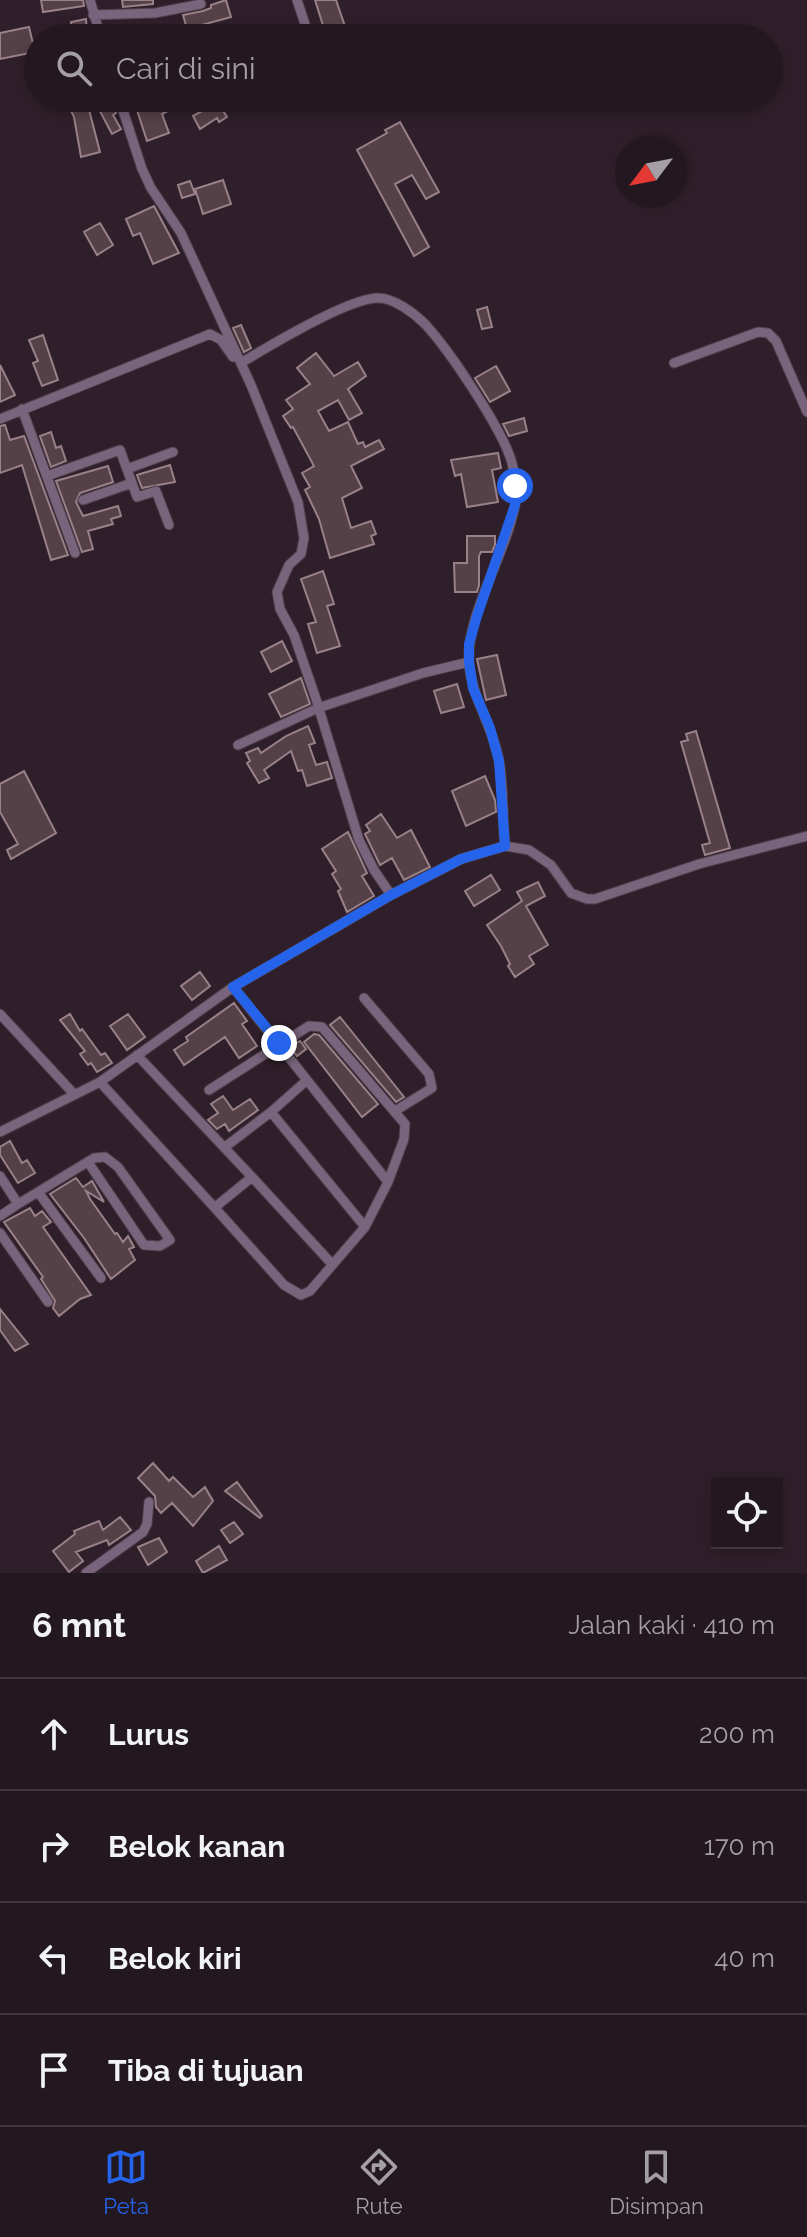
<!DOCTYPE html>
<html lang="id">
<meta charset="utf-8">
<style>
:root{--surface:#231720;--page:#2f242d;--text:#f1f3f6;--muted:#a39fa5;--line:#40363e;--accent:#2563eb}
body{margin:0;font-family:Raleway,sans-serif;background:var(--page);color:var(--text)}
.controls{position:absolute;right:24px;bottom:24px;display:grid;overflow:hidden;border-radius:0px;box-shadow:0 4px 12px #0003}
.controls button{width:72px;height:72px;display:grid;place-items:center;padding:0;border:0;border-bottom:2px solid var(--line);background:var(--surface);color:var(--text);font:40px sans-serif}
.compass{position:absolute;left:615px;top:136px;width:72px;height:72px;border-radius:50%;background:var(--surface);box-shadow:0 4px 12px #0003;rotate:238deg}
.stop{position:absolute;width:24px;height:24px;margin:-18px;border:6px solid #2563eb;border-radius:50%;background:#fff}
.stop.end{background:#2563eb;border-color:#fff;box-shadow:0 2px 8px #0008}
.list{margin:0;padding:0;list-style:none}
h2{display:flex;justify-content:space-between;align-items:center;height:104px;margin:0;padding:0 32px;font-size:34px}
h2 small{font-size:26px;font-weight:400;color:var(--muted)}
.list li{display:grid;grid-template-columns:52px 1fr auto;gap:24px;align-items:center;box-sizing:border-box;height:112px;padding:0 32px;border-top:2px solid var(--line)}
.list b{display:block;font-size:30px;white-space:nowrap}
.list em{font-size:26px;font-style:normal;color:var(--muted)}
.icon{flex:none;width:44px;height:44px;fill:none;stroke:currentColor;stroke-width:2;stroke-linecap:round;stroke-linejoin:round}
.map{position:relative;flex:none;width:807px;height:1573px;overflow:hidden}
.search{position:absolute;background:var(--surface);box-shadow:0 4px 12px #0003;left:24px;right:24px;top:24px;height:88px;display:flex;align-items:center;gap:20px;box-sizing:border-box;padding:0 28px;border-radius:44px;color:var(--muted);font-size:30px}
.sheet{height:552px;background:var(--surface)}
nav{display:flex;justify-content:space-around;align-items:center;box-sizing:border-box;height:112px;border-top:2px solid var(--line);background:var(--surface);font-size:22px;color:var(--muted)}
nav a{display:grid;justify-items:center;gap:4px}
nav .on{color:var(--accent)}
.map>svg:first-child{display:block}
.building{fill:#554047;stroke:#988188;stroke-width:2}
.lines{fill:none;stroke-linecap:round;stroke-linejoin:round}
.minor-casing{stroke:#4c3d47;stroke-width:11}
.minor{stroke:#78647c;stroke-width:9}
.route{stroke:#2563eb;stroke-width:10}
</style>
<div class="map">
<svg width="807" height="1573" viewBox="0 0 807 1573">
<rect width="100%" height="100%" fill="#2f1f2a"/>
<path class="building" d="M41 0H83L84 6 43 12Z
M122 0H153V4L123 7Z
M226 0 231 17 187 29 183 15 203 11 211 8V5Z
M315 0H336L349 38H327Z
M86 19 87 33 72 35 71 22Z
M29 27 35 52 0 59V33Z
M65 98H86L100 152 81 157 74 117Z
M93 98H112L116 113 113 115 121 129 112 134Z
M127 98H147L144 100 146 104 165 98 170 110 162 114 169 133 147 141 135 104 130 106Z
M211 98H215L227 117 219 122 217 118 200 129 193 116 206 109 204 106Z
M400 122 439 192 426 199 412 175 395 184 429 247 414 256 357 150 387 133 385 130Z
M223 180 231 204 203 214 195 189Z
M190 181 195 194 182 198 178 185Z
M154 206 179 253 153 264 140 233 133 236 126 219Z
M100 223 113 245 97 255 84 232Z
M487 307 492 327 482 329 477 310Z
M241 325 251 348 244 352 233 328Z
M43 335 58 380 42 386 33 363 38 361 29 340Z
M316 353 334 376 358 362 366 376 348 389 362 413 349 420 338 400 318 411 329 431 348 422 358 444 363 442 365 447 379 440 384 449 351 466 362 488 342 498 351 528 371 521 376 534 371 536 374 544 330 558 319 519 305 490 310 487 302 473 314 466 293 427 291 428 283 416 293 409 286 400 310 384 297 368Z
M0 365 15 395 0 402Z
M496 366 510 391 490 402 475 378Z
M524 418 527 431 509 436 503 424Z
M5 425 10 440 24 436 68 555 51 560 22 465 0 473V426Z
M51 432 56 448 61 446 66 461 51 467 40 436Z
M498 453 501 468 492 470 498 502 467 507 461 474 455 476 451 460Z
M170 465 175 482 142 488 137 475Z
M108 466 113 482 80 493 76 502 83 516 118 506 121 516 111 519 113 524 88 531 93 549 82 552 56 481Z
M467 536H495V545L492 552H481L479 556V585L477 592H455L454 563H467Z
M323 571 334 604 327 606 340 646 317 653 308 624 316 622 301 579Z
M282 641 292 661 271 672 261 652Z
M497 655 506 695 486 700 477 659Z
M301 678 310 704 281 717 269 694Z
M457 684 464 707 441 713 434 691Z
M308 726 315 743 309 745 316 765 327 762 332 778 307 786 302 770 298 771 291 751 264 770 269 778 259 783 247 763 250 761 246 753 258 748 261 753 286 736Z
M696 731 730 848 705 855 702 845 710 843 681 742 688 740 686 734Z
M24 771 56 833 11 859 7 850 18 844 0 812V784Z
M485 776 495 800 496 812 466 826 452 791Z
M381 814 397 838 411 830 430 867 404 880 392 858 380 865 365 834 370 831 366 825Z
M348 832 367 873 362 876 374 896 347 912 338 891 341 889 332 874 336 871 322 849Z
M491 875 500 890 474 906 465 891Z
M538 882 545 896 526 906 548 945 529 956 534 964 515 977 508 966 510 964 501 946 487 925 522 901 517 892Z
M200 972 210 986 192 1000 181 986Z
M234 1003 247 1021 242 1024 257 1046 239 1058 225 1037 184 1065 174 1050 188 1041 186 1037Z
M70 1014 80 1031 82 1029 101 1055 105 1053 112 1063 97 1072 91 1063 88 1065 80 1054 85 1051 60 1020Z
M128 1014 145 1037 127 1050 110 1026Z
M340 1017 404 1097 396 1102 330 1025Z
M314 1034 319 1035 378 1104 362 1117 304 1042Z
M300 1041 306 1049 297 1056 290 1047Z
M223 1096 233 1110 250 1099 258 1110 229 1131 225 1124 217 1129 208 1120 218 1113 211 1104Z
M10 1141 22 1163 27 1160 35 1173 18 1183 0 1155V1147Z
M76 1178 83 1187 92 1181 104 1202 86 1191 90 1199 115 1234 117 1233 123 1242 128 1236 134 1247 129 1249 135 1260 111 1279 84 1238 50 1194Z
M30 1208 35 1216 42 1211 51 1222 43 1227 91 1295 80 1299 59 1316 53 1308 55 1301 41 1279 43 1277 4 1222Z
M0 1309 28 1344 15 1351 0 1330Z
M153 1463 169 1481 173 1477 193 1497 205 1487 213 1501 193 1526 172 1503 161 1513 156 1507 155 1496 138 1478Z
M237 1482 262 1516 260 1518 225 1491Z
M120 1517 131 1530 109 1545 107 1540 76 1552 83 1561 69 1572 53 1551 75 1534 74 1531 99 1521 103 1530Z
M234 1522 243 1534 230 1543 221 1530Z
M159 1538 167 1552 148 1565 138 1547Z
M219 1546 227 1560 203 1573 196 1561Z"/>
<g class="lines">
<g class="minor-casing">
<path id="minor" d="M90 0 101 38
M297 0 305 24
M93 15 155 13 201 4
M119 98 142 169 151 188 181 233 251 385 298 502 304 538 301 554 289 565 277 592 280 609 294 635 316 699 359 840 374 870 391 895
M241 363C269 346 348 298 378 298 394 298 414 313 425 324 449 350 503 430 512 463 515 476 518 492 515 505 506 554 466 615 469 662 471 697 493 726 499 761 504 788 502 818 505 846
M674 363 758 332 768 333 776 341 807 412
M22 409 75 553
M0 419 210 334 221 340 233 357
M127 469 173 452
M47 476 120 450 132 483 83 500
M132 483 137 497 156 491 169 525
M238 745 318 708 423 673 469 662
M364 998 429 1074 432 1088 395 1111
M0 1014 73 1093
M100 1082 214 1207 219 1204 252 1177 137 1055
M209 1090 309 1026 322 1027 405 1124 404 1139 388 1182
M271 1112 306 1081
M0 1132 100 1082 233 987 391 895 461 859 505 846 529 850 551 865 571 893 587 899H595L699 864 807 836
M225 1147 271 1112 365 1227 388 1182 233 987
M0 1176 18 1204 38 1192 101 1278
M252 1177 331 1263
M38 1192 94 1158 105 1157 118 1167 170 1240 160 1246 144 1245 88 1162
M214 1207 284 1285 301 1295 310 1291 365 1227
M0 1216 18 1204
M0 1233 48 1302
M86 1573 143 1532 147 1524 149 1502"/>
</g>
<use href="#minor" class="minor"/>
</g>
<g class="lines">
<path class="route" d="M279 1043 233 987 391 895 461 859 505 846 499 761 490 728 473 688 469 662V644L477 616 515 505V486"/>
</g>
</svg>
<div class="controls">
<button><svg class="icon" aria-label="locate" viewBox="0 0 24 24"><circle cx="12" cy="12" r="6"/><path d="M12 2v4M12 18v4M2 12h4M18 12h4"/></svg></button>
</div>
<svg class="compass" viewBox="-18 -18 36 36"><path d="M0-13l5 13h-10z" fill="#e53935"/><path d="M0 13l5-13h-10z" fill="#a39fa5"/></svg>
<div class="stop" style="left:515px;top:486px"></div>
<div class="stop end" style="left:279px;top:1043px"></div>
<div class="search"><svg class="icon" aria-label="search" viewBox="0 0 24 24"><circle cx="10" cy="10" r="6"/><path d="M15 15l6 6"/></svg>Cari di sini</div>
</div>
<section class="sheet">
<h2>6 mnt<small>Jalan kaki · 410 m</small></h2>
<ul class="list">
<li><svg class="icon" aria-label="ahead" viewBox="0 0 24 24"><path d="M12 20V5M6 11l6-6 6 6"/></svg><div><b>Lurus</b></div><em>200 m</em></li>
<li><svg class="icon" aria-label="right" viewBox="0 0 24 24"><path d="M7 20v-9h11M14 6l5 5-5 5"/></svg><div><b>Belok kanan</b></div><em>170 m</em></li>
<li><svg class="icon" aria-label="left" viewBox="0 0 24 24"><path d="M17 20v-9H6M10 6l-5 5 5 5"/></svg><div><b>Belok kiri</b></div><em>40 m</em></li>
<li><svg class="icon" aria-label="arrive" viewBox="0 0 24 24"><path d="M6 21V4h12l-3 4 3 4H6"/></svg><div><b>Tiba di tujuan</b></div></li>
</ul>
</section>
<nav>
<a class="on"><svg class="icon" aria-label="map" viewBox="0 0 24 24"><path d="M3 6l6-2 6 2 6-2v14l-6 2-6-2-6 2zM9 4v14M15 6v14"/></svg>Peta</a>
<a><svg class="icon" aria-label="directions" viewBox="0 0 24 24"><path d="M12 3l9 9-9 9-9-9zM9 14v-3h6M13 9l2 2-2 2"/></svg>Rute</a>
<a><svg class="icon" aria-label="saved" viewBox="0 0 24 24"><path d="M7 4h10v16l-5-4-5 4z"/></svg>Disimpan</a>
</nav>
